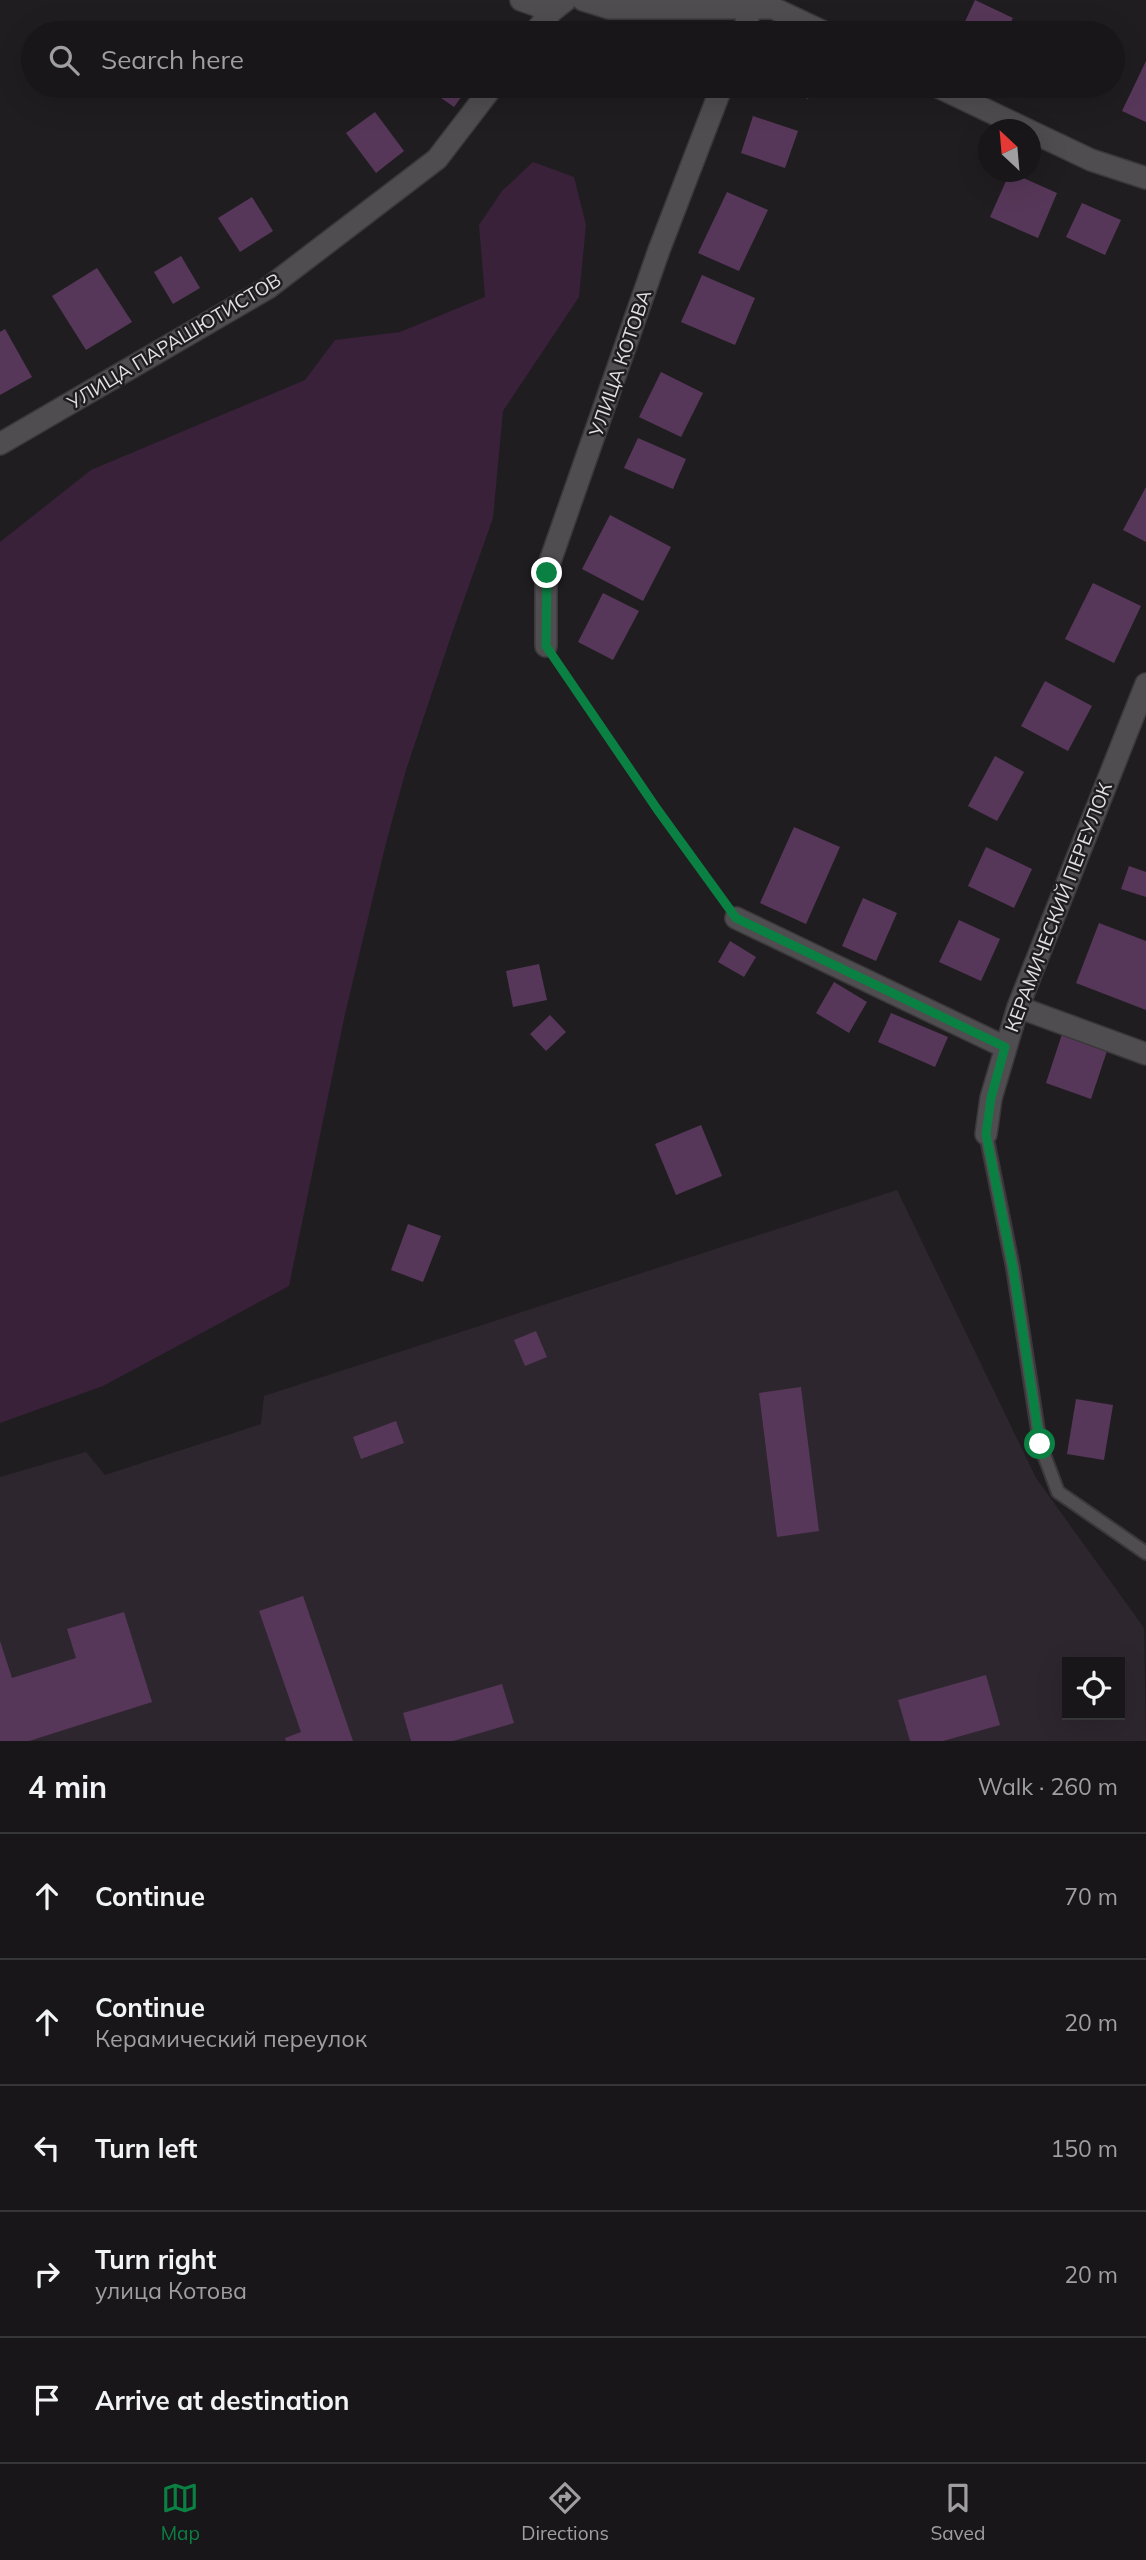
<!DOCTYPE html>
<meta charset="utf-8">
<style>
:root{--surface:#181619;--page:#211f22;--text:#f1f3f6;--muted:#9f9fa2;--line:#363538;--accent:#0b8043}
body{margin:0;font-family:Mulish,sans-serif;background:var(--page);color:var(--text)}
.controls{position:absolute;right:21px;bottom:21px;display:grid;overflow:hidden;border-radius:0px;box-shadow:0 7px 28px #0002}
.controls button{width:63px;height:63px;display:grid;place-items:center;padding:0;border:0;border-bottom:2px solid var(--line);background:var(--surface);color:var(--text);font:35px sans-serif}
.compass{position:absolute;left:978px;top:119px;width:63px;height:63px;border-radius:50%;background:var(--surface);box-shadow:0 7px 28px #0002;rotate:334deg}
.stop{position:absolute;width:21px;height:21px;margin:-16px;border:5px solid #0b8043;border-radius:50%;background:#fff}
.stop.end{background:#0b8043;border-color:#fff;box-shadow:0 2px 7px #0008}
.list{margin:0;padding:0;list-style:none}
h2{display:flex;justify-content:space-between;align-items:center;height:91px;margin:0;padding:0 28px;font-size:30px}
h2 small{font-size:23px;font-weight:400;color:var(--muted)}
.list li{display:grid;grid-template-columns:46px 1fr auto;gap:21px;align-items:center;box-sizing:border-box;height:126px;padding:0 28px;border-top:2px solid var(--line)}
.list b{display:block;font-size:26px;white-space:nowrap}
.list p{margin:0;font-size:23px;white-space:nowrap;color:var(--muted)}
.list em{font-size:23px;font-style:normal;color:var(--muted)}
.icon{flex:none;width:38px;height:38px;fill:none;stroke:currentColor;stroke-width:2;stroke-linecap:round;stroke-linejoin:round}
.map{position:relative;flex:none;width:1146px;height:1741px;overflow:hidden}
.search{position:absolute;background:var(--surface);box-shadow:0 7px 28px #0002;left:21px;right:21px;top:21px;height:77px;display:flex;align-items:center;gap:18px;box-sizing:border-box;padding:0 24px;border-radius:38px;color:var(--muted);font-size:26px}
.sheet{height:721px;background:var(--surface)}
nav{display:flex;justify-content:space-around;align-items:center;box-sizing:border-box;height:98px;border-top:2px solid var(--line);background:var(--surface);font-size:19px;color:var(--muted)}
nav a{display:grid;justify-items:center;gap:4px}
nav .on{color:var(--accent)}
.map>svg:first-child{display:block}
.built{fill:#2e262e;fill-rule:evenodd}
.green{fill:#382139}
.building{fill:#573759}
.lines{fill:none;stroke-linecap:round;stroke-linejoin:round}
.lane-casing{stroke:#3a383a;stroke-width:16}
.street-casing{stroke:#3a383a;stroke-width:24}
.path{stroke:#686569;stroke-width:4.5;stroke-dasharray:3.5 5;stroke-linecap:butt}
.lane{stroke:#504d50;stroke-width:12}
.street{stroke:#504d50;stroke-width:21}
.route{stroke:#0b8043;stroke-width:9}
.labels{text-anchor:middle;stroke-width:5;stroke-linejoin:round;paint-order:stroke}
.street-label{font-size:19px;fill:#e3e0e3;stroke:#201d21}
</style>
<div class="map">
<svg width="1146" height="1741" viewBox="0 0 1146 1741">
<rect width="100%" height="100%" fill="#201d21"/>
<path class="built" d="M897 1190 1036 1478 1144 1628 1146 1741H0V1477L86 1452 105 1475 261 1424 264 1396ZM1067 1662H1120V1715H1067Z"/>
<path class="green" d="M533 162 574 177 586 225 579 297 503 411 493 518 451 636 406 770 386 843 345 1014 289 1286 103 1386 0 1423V542L91 470 305 380 335 340 400 332 485 297 479 225 502 191Z"/>
<path class="building" d="M975 0 1013 18 1005 33H978L963 26Z
M423 26 433 33H418Z
M1146 61V122L1122 111Z
M424 86H469L454 107Z
M775 86H813L808 99Z
M1071 86H1093L1088 95Z
M375 112 404 151 376 173 346 133Z
M753 116 798 131 785 168 741 153Z
M1010 172 1057 193 1038 238 990 217Z
M727 192 768 210 739 271 698 253Z
M252 197 273 231 240 252 218 218Z
M1082 203 1121 220 1105 255 1066 237Z
M181 256 200 288 173 304 154 272Z
M97 268 132 322 86 350 52 296Z
M702 275 755 298 735 345 681 322Z
M5 329 32 377 0 395V332Z
M661 372 703 393 681 437 639 417Z
M638 438 686 459 673 489 624 468Z
M1146 487V542L1123 530Z
M610 515 671 547 643 601 582 569Z
M1093 583 1141 606 1114 663 1065 639Z
M603 593 639 611 613 660 578 642Z
M1045 681 1092 706 1068 751 1021 726Z
M995 756 1024 772 997 821 968 806Z
M794 827 840 847 806 924 760 903Z
M986 847 1032 869 1014 908 968 886Z
M1129 866 1146 872V897L1121 889Z
M863 898 897 913 876 961 842 946Z
M959 920 1000 939 981 981 939 962Z
M1099 923 1146 941V1010L1076 983Z
M730 941 756 957 744 977 718 962Z
M539 964 547 1000 513 1007 506 971Z
M834 982 867 1002 849 1033 816 1013Z
M891 1013 948 1037 935 1067 878 1042Z
M550 1015 566 1032 546 1051 530 1034Z
M1062 1034 1107 1051 1091 1099 1046 1083Z
M701 1125 722 1176 676 1195 655 1144Z
M408 1224 441 1236 423 1282 391 1270Z
M536 1331 547 1357 525 1366 514 1340Z
M801 1387 819 1531 777 1537 759 1393Z
M1076 1399 1113 1405 1104 1460 1067 1454Z
M396 1421 404 1443 361 1459 353 1437Z
M303 1596 353 1741H286L285 1738 301 1732 259 1611Z
M124 1612 152 1702 29 1741H0V1641L12 1678 76 1658 67 1629Z
M986 1675 1000 1725 943 1741H910L898 1700Z
M502 1684 514 1723 453 1741H411L403 1713Z"/>
<g class="lines">
<g class="lane-casing">
<path id="lane" d="M986 1134 1013 1268 1040 1444 1058 1492 1146 1553"/>
</g>
<g class="street-casing">
<path id="street" d="M521 0 552 11
M583 0 609 8H773L826 33
M534 33 552 11 566 0
M742 33 755 0
M936 86 1028 130
M1030 131 1091 160 1146 178
M0 444 268 288 437 159 493 86
M546 646V573L659 250 722 86
M736 918 1005 1047
M1018 1007 1146 1054
M986 1134 991 1098 1018 1007 1146 684"/>
</g>
<path class="path" d="M557 664 657 809 723 900"/>
<use href="#lane" class="lane"/>
<use href="#street" class="street"/>
</g>
<g class="lines">
<path class="route" d="M547 573 546 646 657 809 736 918 1005 1047 991 1098 986 1134 1013 1268 1040 1444"/>
</g>
<g class="labels">
<g class="street-label">
<text transform="translate(174 341) rotate(-31)" y="7">УЛИЦА ПАРАШЮТИСТОВ</text>
<text transform="translate(620 363) rotate(-71)" y="7">УЛИЦА КОТОВА</text>
<text transform="translate(1058 907) rotate(-69)" y="7">КЕРАМИЧЕСКИЙ ПЕРЕУЛОК</text>
</g>
</g>
</svg>
<div class="controls">
<button><svg class="icon" aria-label="locate" viewBox="0 0 24 24"><circle cx="12" cy="12" r="6"/><path d="M12 2v4M12 18v4M2 12h4M18 12h4"/></svg></button>
</div>
<svg class="compass" viewBox="-18 -18 36 36"><path d="M0-13l5 13h-10z" fill="#e53935"/><path d="M0 13l5-13h-10z" fill="#9f9fa2"/></svg>
<div class="stop" style="left:1040px;top:1444px"></div>
<div class="stop end" style="left:547px;top:573px"></div>
<div class="search"><svg class="icon" aria-label="search" viewBox="0 0 24 24"><circle cx="10" cy="10" r="6"/><path d="M15 15l6 6"/></svg>Search here</div>
</div>
<section class="sheet">
<h2>4 min<small>Walk · 260 m</small></h2>
<ul class="list">
<li><svg class="icon" aria-label="ahead" viewBox="0 0 24 24"><path d="M12 20V5M6 11l6-6 6 6"/></svg><div><b>Continue</b></div><em>70 m</em></li>
<li><svg class="icon" aria-label="ahead" viewBox="0 0 24 24"><path d="M12 20V5M6 11l6-6 6 6"/></svg><div><b>Continue</b><p>Керамический переулок</p></div><em>20 m</em></li>
<li><svg class="icon" aria-label="left" viewBox="0 0 24 24"><path d="M17 20v-9H6M10 6l-5 5 5 5"/></svg><div><b>Turn left</b></div><em>150 m</em></li>
<li><svg class="icon" aria-label="right" viewBox="0 0 24 24"><path d="M7 20v-9h11M14 6l5 5-5 5"/></svg><div><b>Turn right</b><p>улица Котова</p></div><em>20 m</em></li>
<li><svg class="icon" aria-label="arrive" viewBox="0 0 24 24"><path d="M6 21V4h12l-3 4 3 4H6"/></svg><div><b>Arrive at destination</b></div></li>
</ul>
</section>
<nav>
<a class="on"><svg class="icon" aria-label="map" viewBox="0 0 24 24"><path d="M3 6l6-2 6 2 6-2v14l-6 2-6-2-6 2zM9 4v14M15 6v14"/></svg>Map</a>
<a><svg class="icon" aria-label="directions" viewBox="0 0 24 24"><path d="M12 3l9 9-9 9-9-9zM9 14v-3h6M13 9l2 2-2 2"/></svg>Directions</a>
<a><svg class="icon" aria-label="saved" viewBox="0 0 24 24"><path d="M7 4h10v16l-5-4-5 4z"/></svg>Saved</a>
</nav>
